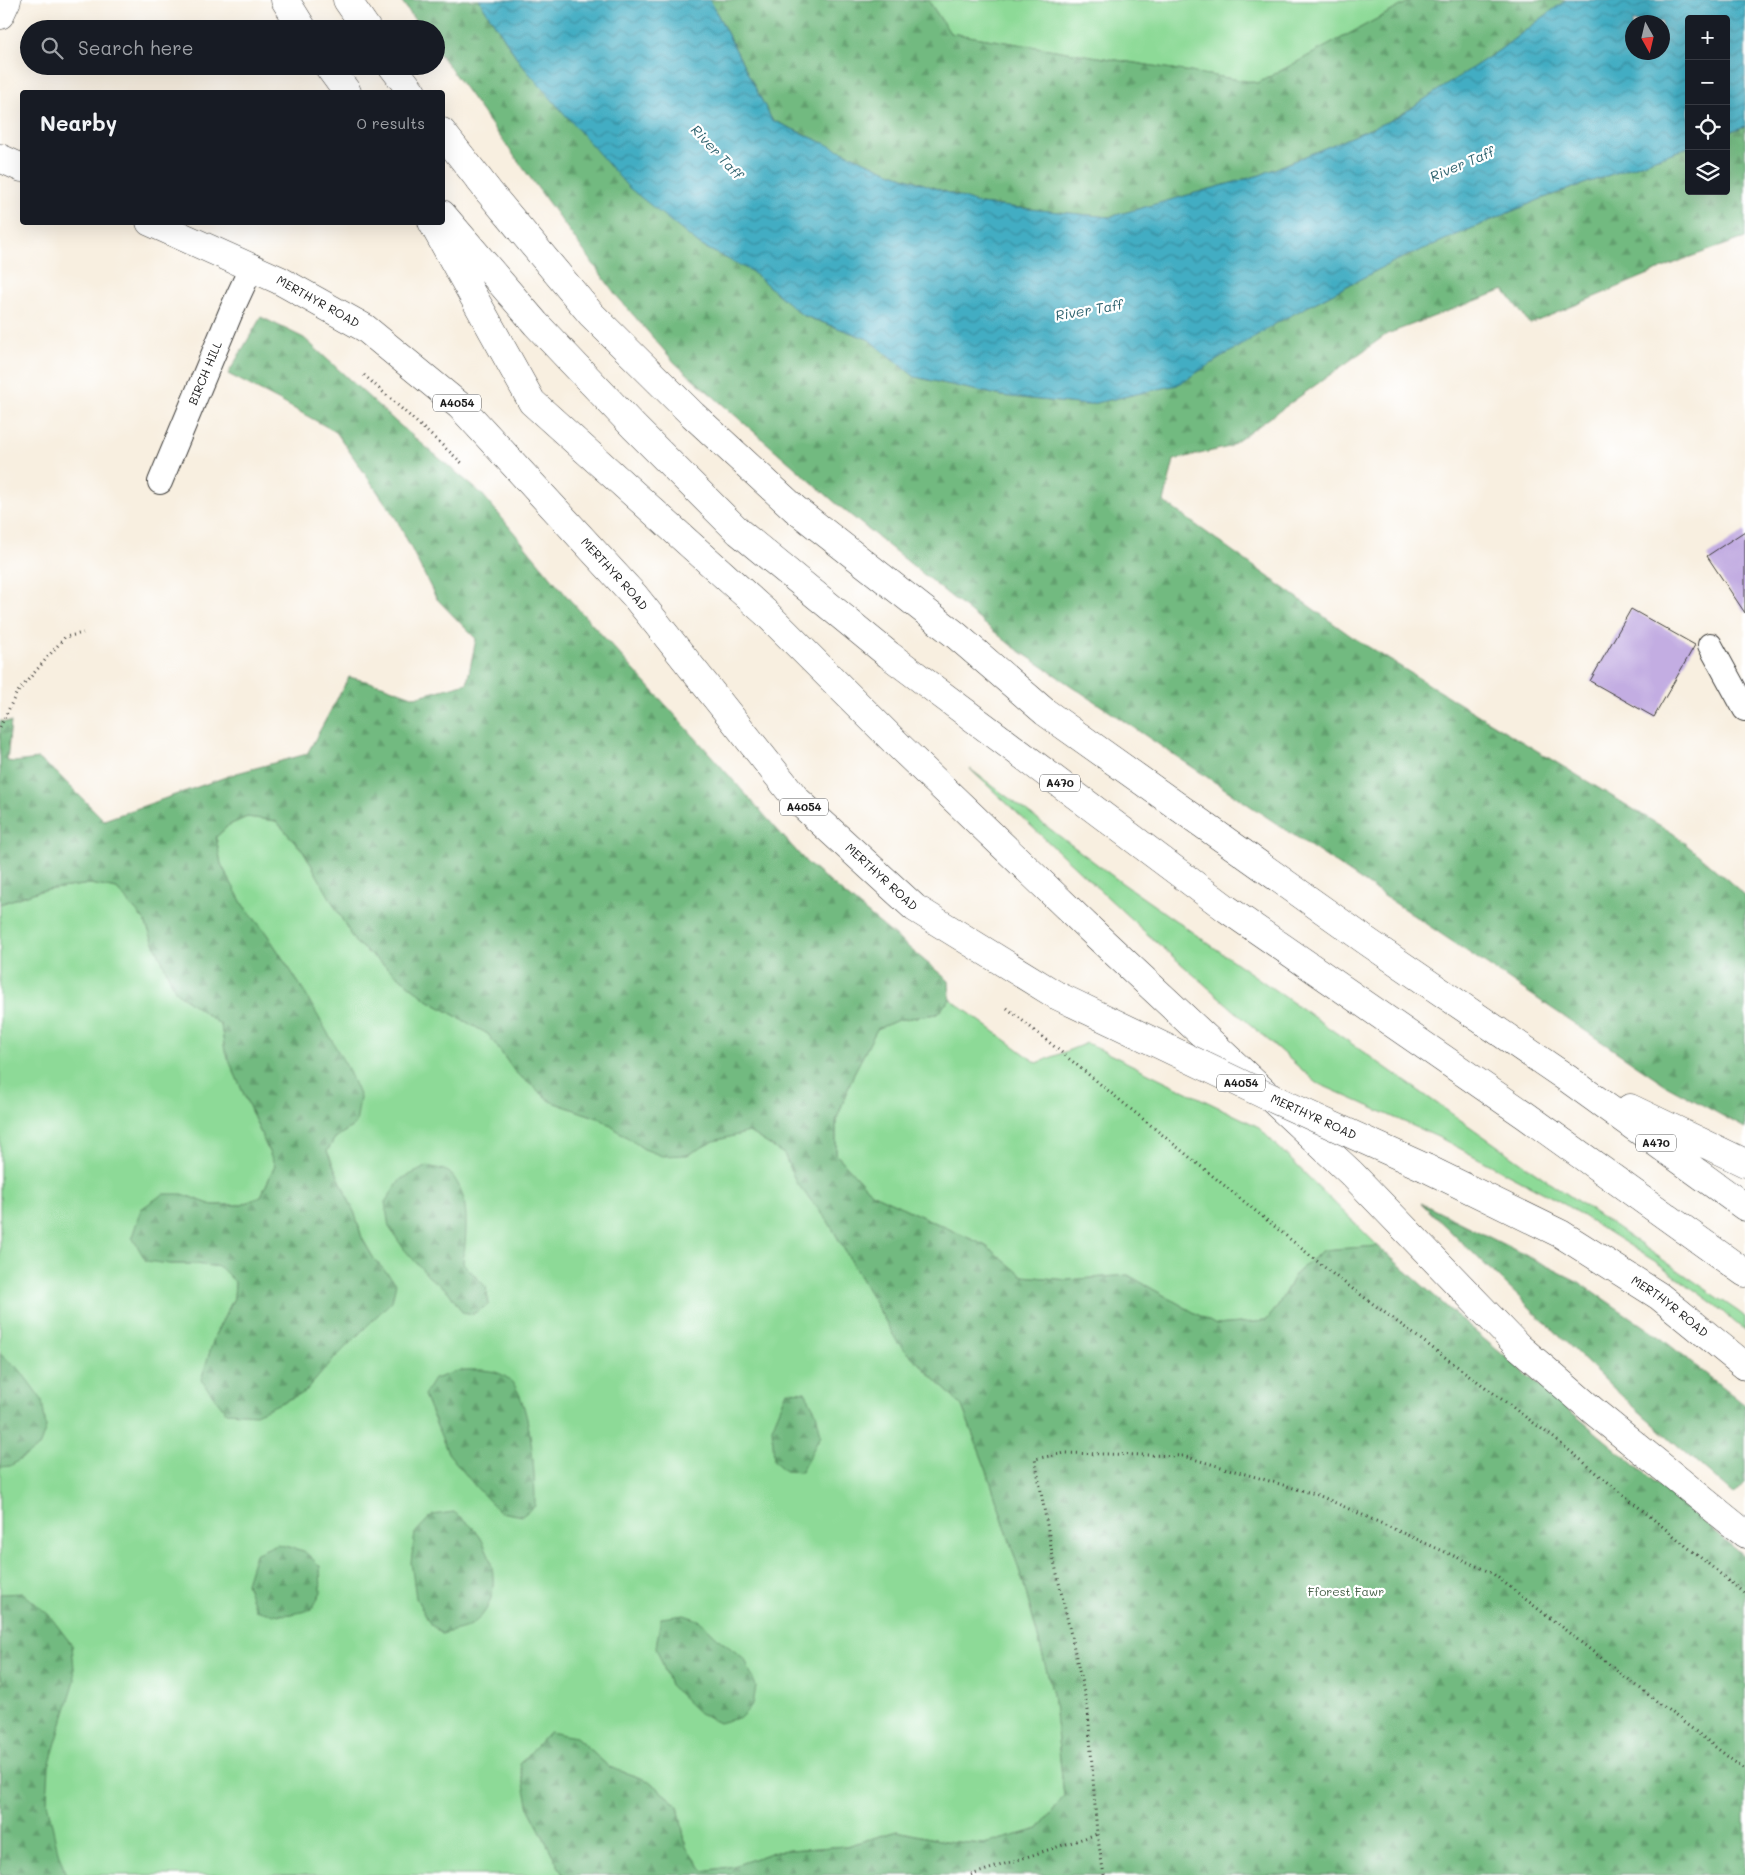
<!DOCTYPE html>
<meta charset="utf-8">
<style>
:root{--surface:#171b24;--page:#20242c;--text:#f1f3f6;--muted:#9ea1a6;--line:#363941}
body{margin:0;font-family:Mali,sans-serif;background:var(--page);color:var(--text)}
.controls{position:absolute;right:15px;top:15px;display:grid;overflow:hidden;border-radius:5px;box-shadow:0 5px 20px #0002}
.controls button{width:45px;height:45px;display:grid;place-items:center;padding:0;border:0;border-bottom:1px solid var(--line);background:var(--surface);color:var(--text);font:25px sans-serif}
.compass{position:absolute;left:1625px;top:15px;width:45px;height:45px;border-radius:50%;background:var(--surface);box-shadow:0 5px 20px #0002;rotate:172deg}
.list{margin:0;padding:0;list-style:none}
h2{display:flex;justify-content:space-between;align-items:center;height:65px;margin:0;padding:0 20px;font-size:21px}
h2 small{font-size:16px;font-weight:400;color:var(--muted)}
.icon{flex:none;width:28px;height:28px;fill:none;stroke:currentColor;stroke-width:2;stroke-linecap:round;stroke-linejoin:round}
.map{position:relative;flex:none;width:1745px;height:1875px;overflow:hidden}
.search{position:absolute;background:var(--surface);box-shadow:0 5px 20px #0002;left:20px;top:20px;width:425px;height:55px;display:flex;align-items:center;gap:12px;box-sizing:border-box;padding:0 18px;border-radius:28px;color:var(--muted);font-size:19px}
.panel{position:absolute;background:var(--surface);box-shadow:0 5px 20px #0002;left:20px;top:90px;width:425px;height:135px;border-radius:5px}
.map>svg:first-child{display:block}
.green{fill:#8dda97;stroke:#547b5a}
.forest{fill:url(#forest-firs);stroke:#476b4e}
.water{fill:url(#water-waves);stroke:#306470;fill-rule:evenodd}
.building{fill:#c3ade2}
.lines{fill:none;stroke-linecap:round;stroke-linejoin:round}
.lane-casing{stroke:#3d3c39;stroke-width:26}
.street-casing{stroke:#3d3c39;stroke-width:29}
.primary-casing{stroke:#3d3c39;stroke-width:29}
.highway-casing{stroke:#3d3c39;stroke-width:29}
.path{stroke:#3d3c39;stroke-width:3;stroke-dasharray:1 4;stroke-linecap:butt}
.lane{stroke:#fff;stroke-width:24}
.street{stroke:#fff;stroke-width:28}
.primary{stroke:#fff;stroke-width:28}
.highway{stroke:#fff;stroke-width:28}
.primary-bridge-casing{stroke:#3d3c39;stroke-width:29;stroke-linecap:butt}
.primary-bridge{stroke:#fff;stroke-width:28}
.labels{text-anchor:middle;stroke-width:4.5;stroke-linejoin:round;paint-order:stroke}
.shield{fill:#fff;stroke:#606060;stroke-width:1}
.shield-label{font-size:11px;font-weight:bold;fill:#1c1c1c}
.street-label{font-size:12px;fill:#1c1c1c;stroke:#fff}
.park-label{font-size:12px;fill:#445e47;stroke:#fff}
.water-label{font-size:14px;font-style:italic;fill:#306470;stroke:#fff}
</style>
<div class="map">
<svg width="1745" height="1875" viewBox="0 0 1745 1875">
<defs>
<pattern id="forest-firs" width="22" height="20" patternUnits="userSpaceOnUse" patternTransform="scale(1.25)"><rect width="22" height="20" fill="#72ba80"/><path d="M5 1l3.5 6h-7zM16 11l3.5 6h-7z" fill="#629f6e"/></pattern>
<pattern id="water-waves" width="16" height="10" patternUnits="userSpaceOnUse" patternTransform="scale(1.25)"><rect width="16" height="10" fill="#43adc3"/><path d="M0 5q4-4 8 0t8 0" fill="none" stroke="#378c9e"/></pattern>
</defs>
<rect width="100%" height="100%" fill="#fff"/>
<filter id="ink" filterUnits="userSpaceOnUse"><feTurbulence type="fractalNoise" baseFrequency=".02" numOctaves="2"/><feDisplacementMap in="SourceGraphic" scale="10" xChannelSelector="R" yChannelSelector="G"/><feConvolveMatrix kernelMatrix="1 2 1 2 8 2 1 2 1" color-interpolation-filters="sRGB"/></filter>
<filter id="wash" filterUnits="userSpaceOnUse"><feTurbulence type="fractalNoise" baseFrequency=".0096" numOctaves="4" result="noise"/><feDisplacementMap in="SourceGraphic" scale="20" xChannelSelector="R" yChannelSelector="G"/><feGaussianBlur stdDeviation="1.12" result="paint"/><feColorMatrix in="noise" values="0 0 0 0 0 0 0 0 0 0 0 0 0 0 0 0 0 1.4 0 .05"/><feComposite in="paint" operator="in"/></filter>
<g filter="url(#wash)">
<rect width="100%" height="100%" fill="#f8efe0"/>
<path class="green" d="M928 0H1412L1258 83 950 33Z
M970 769 1122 883 1522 1163 1739 1312 1745 1317V1331L1715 1305 1656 1262 1559 1201 1440 1138 1317 1083 1146 933Z
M247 817 276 821 304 852 355 942 429 1001 488 1034 515 1072 552 1102 601 1119 644 1149 687 1155 714 1141 749 1132 784 1154 796 1182 828 1221 898 1343 962 1406 988 1474 1024 1585 1053 1694 1064 1796 1039 1829 984 1844 944 1841 897 1831 846 1846 776 1851 734 1866 704 1871 686 1847 678 1806 649 1781 609 1767 576 1737 529 1809 563 1875H0V904L39 891 90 884 117 889 144 920 176 992 221 1025 225 1051 275 1166 261 1196 242 1205H212L182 1194 169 1264H196L220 1267 235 1282 234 1298 215 1335 305 1392 395 1283 374 1259 362 1238 355 1214 327 1151 335 1138 356 1124 302 988 266 933 243 905 221 864 216 837 229 825Z
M950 999 1037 1063 1087 1043 1257 1126 1378 1246 1323 1250 1296 1273 1277 1307 1266 1321 1216 1325 1128 1275 1068 1280 1022 1276 986 1246 871 1193 836 1154V1121L854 1073 877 1029 898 1020 937 1014Z"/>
<path class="forest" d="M401 0H479L521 64 700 245 751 271 802 315 868 339 915 377 1002 396 1087 405 1177 385 1280 321 1393 262 1541 199 1689 147V191H1726V133L1745 126V238L1687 258 1530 324 1504 290 1387 334 1229 447 1174 460 1164 502 1351 636 1470 710 1674 834 1745 895V1128L1666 1085 1012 646 838 505 675 363 616 295 436 49V29H421Z
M710 0H928L950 33 1258 83 1412 0H1566L1498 51 1396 118 1260 175 1109 217 980 204 887 171 772 120Z
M261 317 304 338 396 422 482 494 570 600 675 715 807 863 949 981 950 999 937 1014 898 1020 877 1029 854 1073 836 1121V1154L871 1193 986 1246 1023 1276 1068 1280 1128 1275 1216 1325 1266 1321 1277 1307 1296 1273 1323 1250 1378 1246 1466 1324 1745 1557V1875H563L529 1809 520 1764 549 1732 576 1737 609 1767 649 1781 678 1806 686 1847 704 1871 734 1866 776 1851 846 1846 897 1831 944 1841 984 1844 1039 1829 1064 1796 1053 1694 1024 1585 988 1474 962 1406 898 1343 828 1221 796 1182 784 1154 749 1132 714 1141 687 1155 662 1156 644 1149 601 1119 552 1102 515 1072 488 1034 429 1001 355 942 304 852 276 821 247 817 229 825 216 837 221 864 243 905 266 933 302 988 347 1067 360 1097 356 1124 335 1138 327 1151 355 1214 362 1238 374 1259 396 1283 392 1301 331 1362 305 1392 256 1414 226 1412 201 1380 215 1335 234 1298 235 1282 220 1267 196 1264H169L146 1261 132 1237 141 1209 163 1194H182L212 1205H242L261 1196 275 1166 225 1051 221 1025 176 992 144 920 117 889 90 884 39 891 0 904V721L11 722 7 761 15 762 38 759 57 773 104 820 237 773 307 754 349 677 382 685 415 697 467 683 476 639 436 598 397 520 336 432 282 402 228 374Z
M428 1166C434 1168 445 1169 450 1173 472 1196 466 1234 463 1263L486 1287 489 1304 473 1314 462 1312 448 1291 429 1277 404 1249 389 1227 385 1202 401 1179Z
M1421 1203 1579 1282 1662 1339 1745 1405V1483L1734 1495 1624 1398Z
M0 1354 20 1370 42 1400 46 1428 39 1447 10 1466 0 1467Z
M461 1370C476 1370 493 1368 506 1377 532 1392 535 1478 535 1506L522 1516 500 1512 476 1487 448 1453 424 1395 434 1379Z
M787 1391 805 1392 816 1412 821 1435 801 1472 785 1471 774 1461 772 1428Z
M454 1512C461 1518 469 1523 475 1530 496 1556 504 1604 471 1625 463 1630 450 1631 442 1634L430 1624 416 1598 411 1562 415 1533 432 1515Z
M277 1544 304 1551 320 1566 321 1592 312 1609C289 1616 279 1617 255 1610L246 1583 255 1554Z
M23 1593 49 1615 72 1645 75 1680 49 1766 47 1802 58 1852 66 1875H0V1687L3 1682 0 1673V1594Z
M684 1615 699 1620 721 1641 745 1659 756 1686 753 1705 741 1717 719 1723 699 1713 670 1685 656 1647 661 1618Z"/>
<path class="water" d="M479 0H710L772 120 887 171 980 204 1109 217 1260 175 1396 118 1498 51 1566 0H1745V126L1726 133V19H1689V147L1541 199 1393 262 1280 321 1177 385 1087 405 1002 396 915 377 868 339 802 315 751 271 700 245 628 187 521 64ZM1632 22H1662V52H1632Z"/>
<g id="blocks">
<path class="building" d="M1745 531V613L1707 556Z
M1631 609 1695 645 1654 717 1590 681Z"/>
</g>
</g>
<g filter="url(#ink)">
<use href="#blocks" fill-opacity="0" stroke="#3d3c39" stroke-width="1"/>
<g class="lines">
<g class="lane-casing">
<g id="lane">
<path id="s1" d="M160 482 233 307 252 266"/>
<path d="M1710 645 1745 709"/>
</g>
</g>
<g class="street-casing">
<path id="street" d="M0 15 7 0"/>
</g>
<g class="primary-casing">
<g id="primary">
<path d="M0 158 22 168"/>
<path id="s2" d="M150 222 279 280 365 328 460 406 634 595 797 800 915 908 1056 995"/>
<path id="s3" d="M1426 1168 1561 1234 1659 1296 1745 1366"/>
</g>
</g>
<g class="highway-casing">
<path id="highway" d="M285 0 303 29
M347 0 367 29
M328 66 347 92
M392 66 412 92
M442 132 489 192 591 314 693 415 795 509 957 636 1045 712 1368 942 1568 1079 1745 1207
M442 214 536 324 634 427 739 532 889 655 1227 909 1525 1115 1745 1273
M432 222 532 402 766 613 898 745 1097 936 1351 1173 1519 1347 1597 1414 1745 1534
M1630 1108 1745 1163"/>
</g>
<path class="path" d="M364 375 462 463
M0 727 16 694 65 637 83 633
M1007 1008 1334 1275 1554 1438 1745 1594
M971 1875 1097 1834
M1104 1875 1097 1834 1088 1710 1052 1552 1035 1459 1065 1453 1183 1456 1318 1495 1492 1573 1745 1770"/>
<use href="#lane" class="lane"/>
<use href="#street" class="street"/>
<use href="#primary" class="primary"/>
<use href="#highway" class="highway"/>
<g class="primary-bridge-casing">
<g id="primary-bridge">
<path id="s4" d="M1056 995 1265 1095 1426 1168"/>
</g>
</g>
<use href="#primary-bridge" class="primary-bridge"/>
</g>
</g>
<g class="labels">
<g class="shield">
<rect x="433" y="394.5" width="48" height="17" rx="4"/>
<rect x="1040" y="774.5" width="40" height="17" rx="4"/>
<rect x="780" y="798.5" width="48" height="17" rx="4"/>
<rect x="1217" y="1074.5" width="48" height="17" rx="4"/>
<rect x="1636" y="1134.5" width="40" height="17" rx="4"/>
</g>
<g class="shield-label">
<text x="457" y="407">A4054</text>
<text x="1060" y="787">A470</text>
<text x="804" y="811">A4054</text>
<text x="1241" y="1087">A4054</text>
<text x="1656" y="1147">A470</text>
</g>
<g class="street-label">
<text dy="4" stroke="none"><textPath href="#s2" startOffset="186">MERTHYR ROAD</textPath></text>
<text dy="4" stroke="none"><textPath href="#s1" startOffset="118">BIRCH HILL</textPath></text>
<text dy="4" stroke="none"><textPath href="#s2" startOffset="591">MERTHYR ROAD</textPath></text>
<text dy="4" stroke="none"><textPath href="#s2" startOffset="996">MERTHYR ROAD</textPath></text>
<text dy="4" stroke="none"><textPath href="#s4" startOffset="285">MERTHYR ROAD</textPath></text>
<text dy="4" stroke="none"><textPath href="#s3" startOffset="281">MERTHYR ROAD</textPath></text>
</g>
<g class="park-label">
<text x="1346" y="1596">Fforest Fawr</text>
</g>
<g class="water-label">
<text transform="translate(717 152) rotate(47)" y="5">River Taff</text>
<text transform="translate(1462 164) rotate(-23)" y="5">River Taff</text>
<text transform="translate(1089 310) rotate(-10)" y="5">River Taff</text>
</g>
</g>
</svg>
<div class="controls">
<button>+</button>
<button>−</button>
<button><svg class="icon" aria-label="locate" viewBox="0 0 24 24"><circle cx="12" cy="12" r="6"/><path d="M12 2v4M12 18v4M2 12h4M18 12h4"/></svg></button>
<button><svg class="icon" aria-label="layers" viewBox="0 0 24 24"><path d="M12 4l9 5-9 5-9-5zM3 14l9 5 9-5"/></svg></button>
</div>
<svg class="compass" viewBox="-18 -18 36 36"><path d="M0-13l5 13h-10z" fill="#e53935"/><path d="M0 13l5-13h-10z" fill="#9ea1a6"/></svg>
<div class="search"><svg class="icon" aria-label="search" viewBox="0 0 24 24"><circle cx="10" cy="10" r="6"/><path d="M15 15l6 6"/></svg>Search here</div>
<section class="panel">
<h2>Nearby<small>0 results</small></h2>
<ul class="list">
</ul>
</section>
</div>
